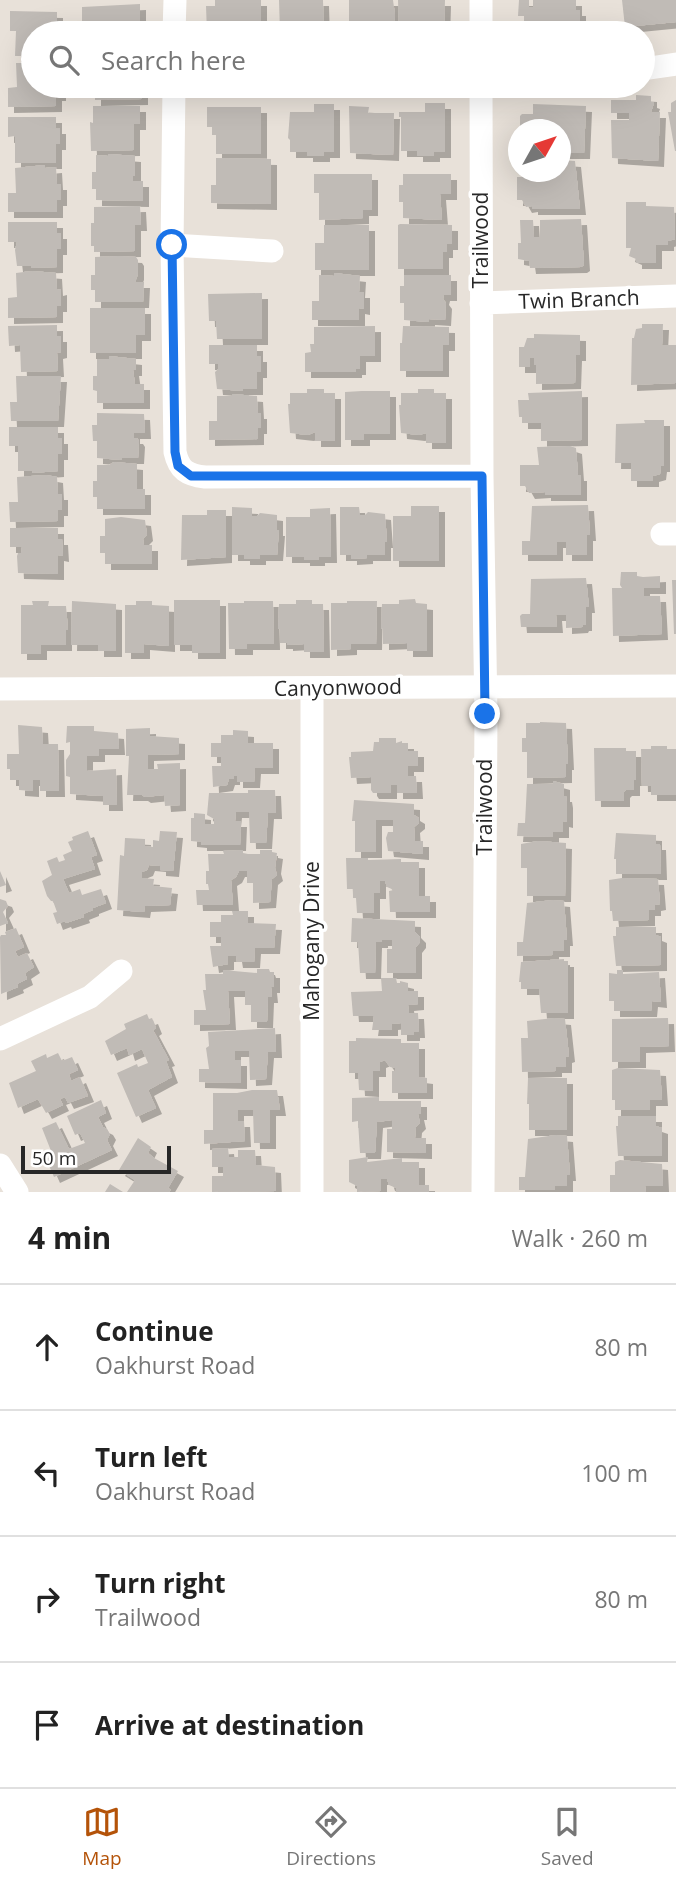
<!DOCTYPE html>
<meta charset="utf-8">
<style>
:root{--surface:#fff;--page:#f6f6f6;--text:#222;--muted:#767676;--line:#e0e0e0;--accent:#b45309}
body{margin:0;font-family:"Open Sans",sans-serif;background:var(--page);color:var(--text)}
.compass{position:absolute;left:508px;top:119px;width:63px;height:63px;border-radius:50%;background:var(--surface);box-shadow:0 7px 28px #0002;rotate:50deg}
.scale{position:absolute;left:21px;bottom:18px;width:150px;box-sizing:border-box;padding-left:7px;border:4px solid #272727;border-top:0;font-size:19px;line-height:24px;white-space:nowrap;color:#272727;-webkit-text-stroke:5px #fff;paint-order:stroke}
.stop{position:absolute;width:21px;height:21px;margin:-16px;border:5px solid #1a73e8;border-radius:50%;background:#fff}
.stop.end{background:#1a73e8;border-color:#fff;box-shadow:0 2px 7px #0008}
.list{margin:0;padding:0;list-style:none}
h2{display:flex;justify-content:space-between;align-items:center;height:91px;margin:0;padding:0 28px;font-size:30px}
h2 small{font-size:23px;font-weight:400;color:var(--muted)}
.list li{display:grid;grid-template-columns:46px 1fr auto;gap:21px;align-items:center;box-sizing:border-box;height:126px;padding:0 28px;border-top:2px solid var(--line)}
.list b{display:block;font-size:26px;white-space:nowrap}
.list p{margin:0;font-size:23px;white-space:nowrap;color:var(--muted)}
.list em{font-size:23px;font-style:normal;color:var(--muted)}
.icon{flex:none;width:38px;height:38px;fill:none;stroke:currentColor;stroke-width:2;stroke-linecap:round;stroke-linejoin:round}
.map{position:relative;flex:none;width:676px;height:1192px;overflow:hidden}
.search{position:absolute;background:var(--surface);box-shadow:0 7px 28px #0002;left:21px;right:21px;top:21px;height:77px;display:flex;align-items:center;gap:18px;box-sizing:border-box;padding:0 24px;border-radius:38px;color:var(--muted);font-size:26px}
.sheet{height:595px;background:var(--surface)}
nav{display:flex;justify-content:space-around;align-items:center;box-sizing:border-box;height:98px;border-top:2px solid var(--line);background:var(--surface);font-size:19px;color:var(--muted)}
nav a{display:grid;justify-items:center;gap:4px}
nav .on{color:var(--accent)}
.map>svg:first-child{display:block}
.building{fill:#c0bbb6;filter:url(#shadow)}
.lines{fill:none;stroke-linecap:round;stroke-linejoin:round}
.minor{stroke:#fff;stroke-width:23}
.route{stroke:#1a73e8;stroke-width:9}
.labels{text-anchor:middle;stroke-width:7;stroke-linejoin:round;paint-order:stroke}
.street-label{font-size:21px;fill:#272727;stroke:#fff}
</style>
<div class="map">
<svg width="676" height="1192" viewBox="0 0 676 1192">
<defs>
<filter id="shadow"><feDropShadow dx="6" dy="6" stdDeviation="0" flood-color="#0004"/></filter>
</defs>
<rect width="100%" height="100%" fill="#e8e1d9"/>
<path class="building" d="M215 0H261V33H207L206 6H215Z
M279 0H323L324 33 280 32Z
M349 0H393L395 15 394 32 349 33Z
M398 0H445L444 33 399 31Z
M519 0H529V7H533V0H576V10H580V30L537 31V29H532L533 27 524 26V16H518Z
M622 0H676V22L625 27Z
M140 4V24H134V33H90V22H82V7Z
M10 11 57 12V27H60L59 33H33V56H15L16 31H10Z
M16 63H33V86H60V95H56V106L8 107V88L17 87Z
M95 86H142V99L95 100Z
M636 95 651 96V102L654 103 651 112H660L658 161 612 158 611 120H629V113H611V100H636Z
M676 100V151H675L668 112H671V103Z
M425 103H445V152H434V156H417V151H401V117H399V112H425Z
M314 104H334V152H324V156H307V152H290V140L288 138 290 112H314Z
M533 104 586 106 584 153H560V130H520V116L522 114H533Z
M93 106H140V124H134V150L91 151 90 122 93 123Z
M349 106 369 107 368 113H394L393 155 350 153Z
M207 107H261V154H216V135H212V127H207Z
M8 117H56V128H60V144H56V163H15V136L8 137Z
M108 154 135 156V176H133V181H143V201L96 200V189H92V172H96V155L108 156Z
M216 158 271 159V204L211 203V185H216Z
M560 160 575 161 580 209H532V206L526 207 522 200H517V177H535V172H560Z
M45 165V168L56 167 57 184H61V200H57V212H8V193H16L15 168Z
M314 174H372V210H363V218L319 220V193H314Z
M403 174H451V194H440L442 220 403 218V202H399V185H403Z
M626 202H646V206L674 207 675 239 668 241V245H656V263H636V259L629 256 631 248H626Z
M140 206 141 225H135V251L94 252V246H91V223H94V207Z
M581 219 584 265 581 267 530 268 529 261 518 259V243H521L520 220H533L534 237H540V220Z
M8 222H57V233H61V249H57V267L31 268V266H17L15 250 17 242H8Z
M400 224 452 225V244H447V252H443V269H398V225Z
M324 225H369V270H315V243H324Z
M120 256 136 257 138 260V274L135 282H144L143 302H95V290H91V275H95V257Z
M32 271 56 273 57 290 61 289V306H57V317L8 318V298L17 297 16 273Z
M334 273 360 276 359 292H364V309L359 308V320H312V301H319V275L334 276Z
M404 275H451V295H444L443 299 446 303 445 320 429 319V322L404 320V303H400V286H404Z
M262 293V339H217L216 321H209L208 294Z
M90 308H145V335H136V353H90Z
M642 324H663L662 345H676V383L631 385 632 338H634L636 329 642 328Z
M57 325V336H61V352L57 353 58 371 21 372 20 345 9 346 8 326Z
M375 326V356H360V369H356V372H305V353L311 352 310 344H314V327Z
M403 326 449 327V345H443V371H400V343H402Z
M534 334 580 335V355H576L575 383 536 384V365H534V358H530V367H519V347H524L527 338H534Z
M209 345H257V356H261V372H257V389H243V391L217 389 215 372 218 369V364H209Z
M109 356 136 359V370H133L135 384H144V403H97V391L93 390V376H97V359H109Z
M16 376H61L58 421H11L10 402H17Z
M307 389H324V393H335V441H315V432L308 435 290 433 288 404H290V393H307Z
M418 389H434V393H446V443H426V433L419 435 401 433 399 405H401V393H418Z
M362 391H390V434H364V440H345V392Z
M582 391V440L541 441V423H522V417H519L518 400H529L528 393Z
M232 394 257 396 258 413H261V428H258V439L209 440V421H217V396H232Z
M97 413 144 414 145 433H134V438H137L139 441 138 458H122V460L97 458V441H93L92 425H97Z
M644 420H664V466H661L660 474 653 476V481H631V463H615L616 424 645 423Z
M9 427H58V438H62V454H58V471L32 473 33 471H18V446H9Z
M570 446 576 448 578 475H581V495H545V492L529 493 525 486H520V465H539L537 447Z
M114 462 137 464V489H145V509H97V497H93V481H97V465H109Z
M46 475 57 477 58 494H62V510H58V521L10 522 9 502H18L17 477Z
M588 505 590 535H587V555H566V542H557V555H522V541H530L532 506Z
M411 506H439V561H393V516H411Z
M232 507 252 508V516H257L260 513 277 515V530H279L277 555H260V559H244V555H232Z
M340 507H359L360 515H365L368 512 385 514 387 542H385V555H367V558L351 559V555H340Z
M330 508 331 557H319V560H304V557H286V517H310V509Z
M207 510H226V557L181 560 182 515H207Z
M121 517 145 520 147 535 143 539 144 545H152V564H105V553H100V536H105V519Z
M10 528H58V539H62L63 556 58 555V574L18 573 17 556 18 553H21L22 547H10Z
M621 572H637V576L643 577 660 576V588H644V596H660L662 634 613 636 612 588H622L620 585Z
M586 578 589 607H586V625H583L582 627 566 628V615H556L557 627H521L520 616 522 614H530L531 579Z
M672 580H676V634H674Z
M415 599 416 603 427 604V651H407V643L383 644V629L381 628 382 604H399V600Z
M174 600H220V653H192V645H174Z
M296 600H312V604H323L324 652H304V644L287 645V643H280V629H278L279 604H296Z
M32 601H49L48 606H66L68 630H66V645H41V654H21V605H33Z
M72 601 116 604V651H98V645H71Z
M136 601H152V605L169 606V646L144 644V653H125V605H136Z
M244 601H273L274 644H247V649H229L228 603H244Z
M347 601H377L376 644H351V649L331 650V603H347Z
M540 722 566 723 568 764H566V777L527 778V752H522V738H526V723H540Z
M18 725 42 727 43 744H58L59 791H40V780H33V791L19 790V780H10V769H7V754H19Z
M67 726H94V731L118 733 119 749H99V756H87V771L116 769 117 805H103V796L70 794V777L66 776V760L70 754V742L66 743Z
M150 728V736L179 738V754L148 755V769H158L157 764 180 763V805L165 806 164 795 145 797 142 795H127L129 756H126V729Z
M233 730 248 731V743H273V768H255L254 782H237V776H234V779H229L227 785 213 787 212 766H221V757H211V743H221V735H233Z
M379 738H396V743L402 741V743H408V751H418V766H408V776H416L417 793H397V785H391V793H373L371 790V777L351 778 349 757H351V752L373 751 374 742H379Z
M651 746H667V749H676V795H651V786H642L641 749H651Z
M594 748H626V751H636V780H634V790H626L624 792V801H595Z
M553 781 564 784V796H566L567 802V822L563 821V832H553V837L517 836 518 823H525L527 784H553Z
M248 790H275L276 813H268L266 843H250L249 812H236L235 821H241L240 845H201V842L191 841V818H194V813L205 814V824H214V819L207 815 209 793H248Z
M354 800 414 804V815L419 818V823L414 827 415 841H423V854L388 851 386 838 388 832H393V820H376V852H355V821H352Z
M88 831 97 855 91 857 95 869 63 879 69 893 80 889 82 895 85 894 101 889 106 903 93 908V910L83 914 84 917 66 923 65 921 57 924 53 913 57 912 53 901H51L47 896 42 881 52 875 47 861 57 857 59 862 65 860 63 855 72 851 68 842 73 840 72 837Z
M160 831 177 832 173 871 160 870V866L149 865 147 870 142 872V878L154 879 153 886 172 888 170 905 145 906 144 912 117 910 120 855 124 856 125 838 145 839V846L153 847V840L159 841Z
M616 833 656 835V844H660L661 874H616V859H614Z
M538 841 566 843 565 896H527V868H521V844Z
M243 850V853L248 854H260V850H272V852L277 853 275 868 277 875 272 879 270 902 253 903V883H247V871H239L236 877 231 880 233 905H197L196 890H209L208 884H206V871H209L208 854H224L223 851Z
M346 858H368V860L401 859V862H419V896H430V912H390L389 891 394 890 387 887 385 881H380V893H374V913H357L356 898H353V889H347Z
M0 871 6 885 0 887Z
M622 878 658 879 660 904 655 905V910H649V920L613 921 612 911H610L609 880Z
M0 899 6 901 8 906 3 912 8 923 0 926Z
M553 900 564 901 567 940H564V951H553V955L517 956V942H523L527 903Z
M232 911H248V923L276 924 274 948H255L254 962H237L236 956H228V964L213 967 210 946H221V937H210V922H221V915H233Z
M352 918 415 921V932L420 937V942L416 947V973H387V949H392V940H382V942H376L375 973H360L358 942H351Z
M616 927H656V935L661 937V965L616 966 613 936H616Z
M16 928 24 947 15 951 18 957 27 953 34 967 25 973 27 979 17 984 18 987 1 994 0 937 1 935H6L5 932Z
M564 959V961H568V1013H541L539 989H521V982H519L521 962Z
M257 969H269L270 972H274V987H271L272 997H268L267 1022H251V1005H245V991H228L230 1024 194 1025V1010H206L203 990H206L205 974H223V970L257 973Z
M617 970H623V974L659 972 661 1002 652 1001 651 1011H614V1001H609V973L617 974Z
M381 978H396L397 983H400V981L408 983V991H418V1004L408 1005 409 1013H418L419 1032H414V1035H401V1023L392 1024V1030H372L374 1016H353L351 992 382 991Z
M147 1014 149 1019 152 1018 156 1028 153 1030 169 1060 166 1061 172 1077 148 1090 156 1108 136 1117 117 1073 137 1064 138 1067 148 1063 142 1049 129 1055 127 1048 111 1055 105 1041 126 1029 124 1024Z
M554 1018 565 1019 569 1056 566 1057V1067H556V1071L522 1072 521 1038H528L527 1021Z
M668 1018 669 1046 640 1047V1062H612V1019Z
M275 1028 276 1052H268L266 1079 250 1080 249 1051H235V1060H241V1083L199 1082V1069H209L206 1048 209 1046 208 1032Z
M356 1038 401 1039V1043H419V1077L427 1078V1093H392V1071H395V1068L390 1067 385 1060 380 1062V1071H373V1091L359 1090 358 1073H349V1041H356Z
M58 1053 62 1061 72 1057 78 1070 69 1074 71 1081 80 1077 88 1096 68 1103 65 1097 60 1099 63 1105 46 1113 38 1099 18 1108 9 1083 36 1071 31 1061 46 1054 47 1058Z
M618 1068 660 1070 662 1100H650V1110H615V1100H612V1070Z
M528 1078H567V1130H529V1104H527Z
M252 1090H277L280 1110H270V1143H254L253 1110H238V1121H244L245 1141 204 1144V1130H213V1093H237Z
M379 1097V1101H421V1114H418L420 1123 416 1127 415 1138H426V1153L387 1152V1129H392V1120L377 1122 375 1153H360L358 1121 352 1122V1098Z
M101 1100 106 1113 98 1117 103 1127 107 1129 110 1134 107 1140 112 1150 54 1177 46 1159 53 1156 42 1128 56 1122 69 1149 85 1143 80 1133 75 1135 67 1116Z
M618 1116H656V1126L662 1128V1156H618L616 1126H618Z
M556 1135 567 1136 570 1175H567V1186H555V1190H519V1177H525L528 1139Z
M138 1138 151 1147 148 1153 154 1158 178 1171 168 1188 171 1190 169 1192H127L135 1180 119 1170Z
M228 1148 229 1157H238V1150H255L256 1165 275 1167 276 1191 212 1192V1176H223V1167H212V1149Z
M368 1157 367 1162 402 1158V1162H419V1185H429V1192H396V1188L389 1185 387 1179H381V1191L357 1192V1186L349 1182V1160Z
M620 1160 662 1164 663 1186H645L646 1192H610V1175H615V1162Z
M110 1184 123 1192H105Z"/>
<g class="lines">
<path class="minor" d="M481 0V33
M174 33 175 0
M643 69 676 64
M174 86 172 245 175 452C179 470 187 475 205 477L482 476
M481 86 482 476 486 714 483 1192
M172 245 272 251
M481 303 676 296
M662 534H676
M0 689C225 689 451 686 676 686
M0 1039 90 997 121 971
M0 1165 17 1192
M312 1192V690"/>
</g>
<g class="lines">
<path class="route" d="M172 245 175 452 178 466 191 476H482L485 714"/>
</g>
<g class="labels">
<g class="street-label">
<text transform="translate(481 240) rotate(-90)" y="7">Trailwood</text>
<text transform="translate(579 300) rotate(-2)" y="7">Twin Branch</text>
<text transform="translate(338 688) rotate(-1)" y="7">Canyonwood</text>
<text transform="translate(485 807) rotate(-90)" y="7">Trailwood</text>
<text transform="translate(312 941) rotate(-90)" y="7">Mahogany Drive</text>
</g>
</g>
</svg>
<svg class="compass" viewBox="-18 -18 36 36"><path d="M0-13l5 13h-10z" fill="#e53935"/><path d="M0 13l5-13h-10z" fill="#767676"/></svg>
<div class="scale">50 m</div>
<div class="stop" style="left:172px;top:245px"></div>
<div class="stop end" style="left:485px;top:714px"></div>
<div class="search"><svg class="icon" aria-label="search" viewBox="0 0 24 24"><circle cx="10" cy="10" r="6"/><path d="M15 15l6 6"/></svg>Search here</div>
</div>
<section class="sheet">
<h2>4 min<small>Walk · 260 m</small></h2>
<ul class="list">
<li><svg class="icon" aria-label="ahead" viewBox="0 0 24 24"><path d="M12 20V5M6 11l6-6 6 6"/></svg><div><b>Continue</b><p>Oakhurst Road</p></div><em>80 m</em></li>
<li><svg class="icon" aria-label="left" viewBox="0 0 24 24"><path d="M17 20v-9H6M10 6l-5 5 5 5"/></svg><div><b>Turn left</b><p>Oakhurst Road</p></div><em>100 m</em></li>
<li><svg class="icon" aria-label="right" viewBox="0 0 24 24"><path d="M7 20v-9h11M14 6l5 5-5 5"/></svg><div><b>Turn right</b><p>Trailwood</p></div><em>80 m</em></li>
<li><svg class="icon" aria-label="arrive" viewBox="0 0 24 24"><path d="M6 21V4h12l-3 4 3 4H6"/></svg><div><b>Arrive at destination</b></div></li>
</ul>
</section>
<nav>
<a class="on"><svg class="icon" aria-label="map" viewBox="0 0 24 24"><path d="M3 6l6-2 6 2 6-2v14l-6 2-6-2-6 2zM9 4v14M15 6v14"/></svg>Map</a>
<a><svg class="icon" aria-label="directions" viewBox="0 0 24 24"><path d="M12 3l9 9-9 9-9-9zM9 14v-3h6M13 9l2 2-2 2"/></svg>Directions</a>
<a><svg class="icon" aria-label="saved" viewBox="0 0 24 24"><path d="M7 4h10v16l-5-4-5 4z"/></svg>Saved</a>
</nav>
